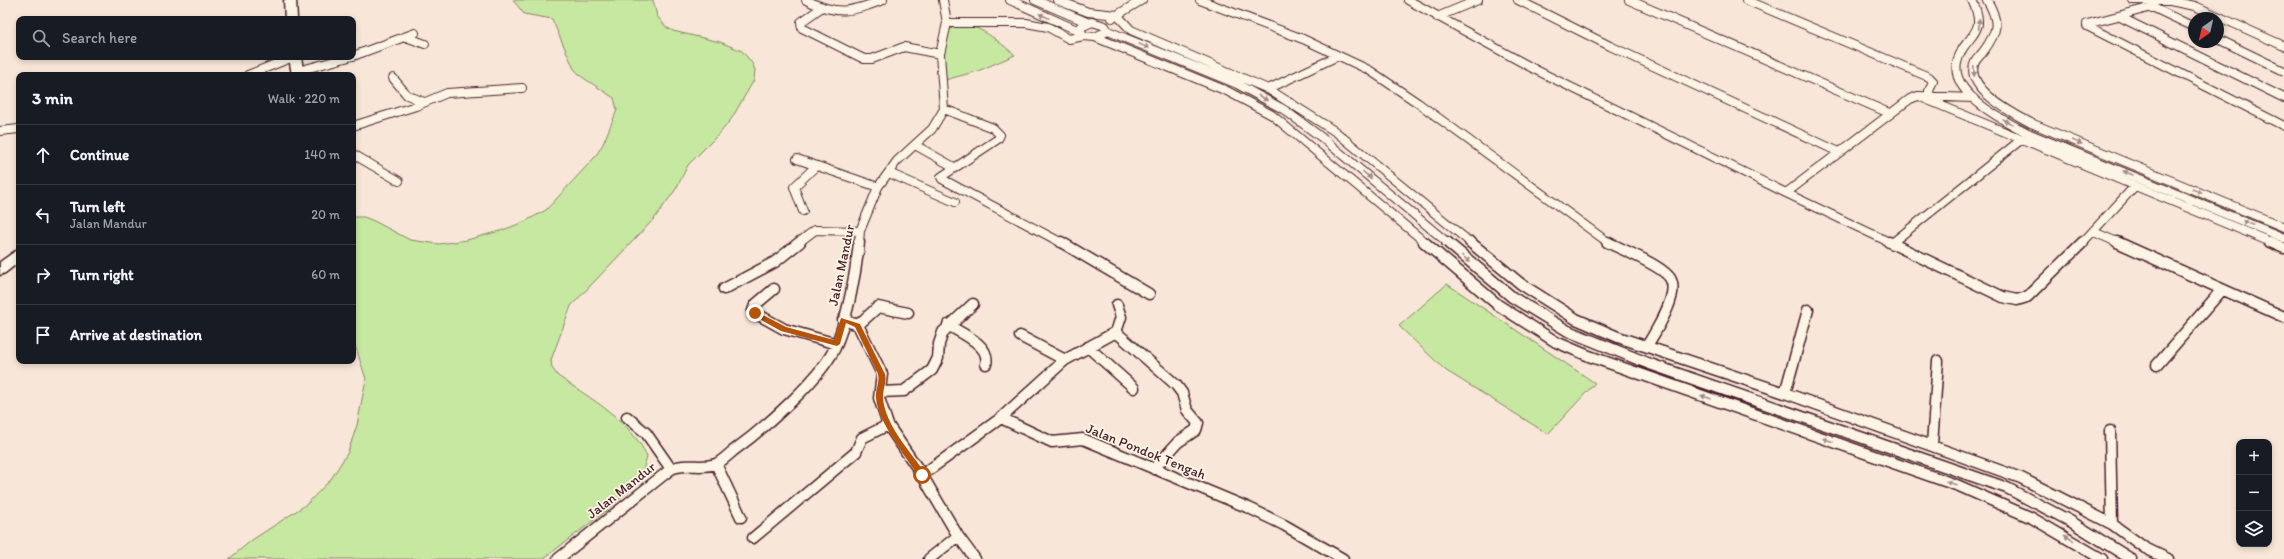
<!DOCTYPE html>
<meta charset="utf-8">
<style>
:root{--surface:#171b24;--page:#242831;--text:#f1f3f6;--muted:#9ea1a6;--line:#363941}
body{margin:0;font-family:Itim,sans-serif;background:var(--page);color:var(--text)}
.controls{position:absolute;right:12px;bottom:12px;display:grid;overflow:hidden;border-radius:8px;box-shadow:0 2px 6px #0003}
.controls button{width:36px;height:36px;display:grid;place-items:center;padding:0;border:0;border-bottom:1px solid var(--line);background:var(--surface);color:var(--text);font:20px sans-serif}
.compass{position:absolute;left:2188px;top:12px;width:36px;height:36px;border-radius:50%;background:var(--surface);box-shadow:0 2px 6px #0003;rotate:214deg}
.stop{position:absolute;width:12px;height:12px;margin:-9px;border:3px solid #b45309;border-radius:50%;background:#fff}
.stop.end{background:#b45309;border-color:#fff;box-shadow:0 1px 4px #0008}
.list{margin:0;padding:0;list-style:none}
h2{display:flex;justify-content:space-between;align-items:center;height:52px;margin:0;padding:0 16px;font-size:17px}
h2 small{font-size:13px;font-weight:400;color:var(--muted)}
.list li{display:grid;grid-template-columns:26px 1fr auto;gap:12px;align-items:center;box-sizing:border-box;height:60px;padding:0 16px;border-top:1px solid var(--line)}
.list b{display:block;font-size:15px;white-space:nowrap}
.list p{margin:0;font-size:13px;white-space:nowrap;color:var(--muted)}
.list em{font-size:13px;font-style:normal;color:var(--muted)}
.icon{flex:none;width:22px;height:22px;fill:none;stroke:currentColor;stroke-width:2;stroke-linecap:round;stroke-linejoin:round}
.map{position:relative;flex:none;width:2284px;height:559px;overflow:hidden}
.search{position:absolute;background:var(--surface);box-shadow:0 2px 6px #0003;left:16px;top:16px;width:340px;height:44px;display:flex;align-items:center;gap:10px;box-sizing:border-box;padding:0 14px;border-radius:8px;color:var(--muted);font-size:15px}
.panel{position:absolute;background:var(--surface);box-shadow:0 2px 6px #0003;left:16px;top:72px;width:340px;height:292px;border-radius:8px}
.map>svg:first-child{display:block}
.green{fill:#c7e8a1;stroke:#888466}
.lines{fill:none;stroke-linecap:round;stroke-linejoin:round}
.minor-far1-casing{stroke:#4a1f2b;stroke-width:10}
.minor-casing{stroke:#4a1f2b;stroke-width:13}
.primary-casing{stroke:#4a1f2b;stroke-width:3}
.minor-far1{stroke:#fcf5e5;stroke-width:8}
.minor{stroke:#fcf5e5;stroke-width:10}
.primary{fill:#fcf5e5;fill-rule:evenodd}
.oneway{fill:#a38a88}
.route{fill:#b45309}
.labels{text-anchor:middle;stroke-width:3.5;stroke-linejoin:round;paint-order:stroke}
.street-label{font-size:14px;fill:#4a1f2b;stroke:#fcf5e5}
</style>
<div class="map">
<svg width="2284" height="559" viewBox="0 0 2284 559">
<rect width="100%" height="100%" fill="#f8e7d9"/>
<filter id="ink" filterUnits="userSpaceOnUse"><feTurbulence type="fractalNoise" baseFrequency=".025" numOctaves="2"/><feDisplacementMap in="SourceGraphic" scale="8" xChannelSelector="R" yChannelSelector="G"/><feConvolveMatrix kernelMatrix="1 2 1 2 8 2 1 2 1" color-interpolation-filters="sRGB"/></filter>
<g filter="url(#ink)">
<path class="green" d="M513 0H653L657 16 666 27 673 31 720 42 742 51 752 63 755 70 754 80 732 118 721 132 688 165 676 189 654 219 571 306 551 360 552 368 558 376C591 399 629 419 647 456L642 474 631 488 606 511 543 559H229L252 540 307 504 331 479 348 452 357 425 366 379 353 339V217H364L374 221 410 240 439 244 467 240 503 230 524 222 546 210 595 157 603 144 617 110 614 98 582 77 574 69 552 19 524 14Z
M957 25C979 23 999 42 1015 55L978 71 945 80 944 45 949 30Z
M1447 284 1595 383 1548 434 1445 370 1399 326Z"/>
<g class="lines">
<g class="minor-far1-casing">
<path id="minor-far1" d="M806 0C838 16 851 12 883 0
M943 0 947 23
M1010 0 1079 31
M1035 0 1089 23
M1057 0 1088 12 1117 15 1131 30 1268 89
M1200 0 1303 39 1369 70 1418 103 1609 243
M1408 0 1536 70 1786 193 1910 99 1918 96 1973 98
M1518 0 1610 46 1839 152
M1629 0 1889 113
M1746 0 1929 77 1933 81 1929 91 1930 96
M1972 0C1990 37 1963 34 1957 63 1950 95 2008 123 2030 134L2284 238
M1987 0C2000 22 1998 32 1983 52 1980 56 1977 58 1975 62 1963 88 2014 114 2031 123L2284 227
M2133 0 2170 1 2195 6 2284 46
M821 8 801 22 802 28 864 59H872L904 47 940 54
M2118 16 2087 24V26L2284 126
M1437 17 1478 0
M1112 18 1142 0
M1092 22 1105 26 1108 31 1095 37 1084 36 1079 28Z
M2194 27 2152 7 2118 16 2284 98
M1108 31 1237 84 1283 109 1321 137 1448 243
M406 37 425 44
M1095 37 1227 91 1272 115 1426 243
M2218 39 2284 71
M353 56 415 33
M1338 56 1268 89 1336 132 1471 243
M298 71 349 57
M248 75 293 57
M393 78 407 95 424 102
M1923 98 2273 243
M944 109 993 128 1000 135 998 139 941 177 942 179 1062 243
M353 126 416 106 447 93 522 88
M0 131 19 129
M915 145 954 167
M353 154 399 181
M797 159 878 187
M889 173 955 202
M1786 193 1891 243
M803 211 794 187 816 166
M2094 232 2119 243
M798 243 815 230 860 231
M859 243 860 231 878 187 897 161 932 129 944 109 940 54 947 23H1026L1048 27 1069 39 1084 36
M1892 243 2022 139
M2082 243 2134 187"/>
</g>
<g class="minor-casing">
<path id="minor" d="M1061 242 1149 294
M1424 242 1498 305 1556 342 1589 356 1959 486 2032 518 2102 559
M1447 242 1512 297 1568 331 1650 364 2007 488 2070 521 2131 559
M1470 242 1521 284 1576 319 1618 337 1785 393 2021 478 2112 524 2145 548 2168 559
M1607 242C1621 249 1666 267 1671 280 1679 296 1655 332 1647 346
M1889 242 2003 297 2017 300 2027 297 2083 242
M2117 242 2284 317
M2270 242 2284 248
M724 289 775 262 800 242
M774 289 755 305 753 311 755 313 784 329 837 344
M843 320 858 325 882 374 879 398 888 425 922 475 958 536 975 559
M858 325 878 307 908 313
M948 325C962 334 991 345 986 364
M1116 332 1176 385 1182 393 1187 410 1198 423 1196 430 1178 442 1154 469
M1020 336 1065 360
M1088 347 1134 388
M2157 365 2222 290
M880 392 904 391 932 370 938 358 939 344 943 332 973 304
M1785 393 1808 310
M627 417 646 433 671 469
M1001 418 1065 360 1116 332 1121 317 1117 305
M2110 431 2112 524
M1932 445 1938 361
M716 464 741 517
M922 475 1001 418 1052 442 1083 439 1249 508 1284 525 1343 559
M753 538 856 452 862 438 888 425
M558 559 671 469C685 462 701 469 716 464 721 462 728 455 733 451 762 430 825 376 837 343 848 314 856 273 859 242
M929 559 958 536"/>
</g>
<g class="primary-casing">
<path id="primary" d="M284 0H296L297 19H285Z
M289 57H301L304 75H292Z
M19 250V262L5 273 0 275V262L14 252Z"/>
</g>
<use href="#minor-far1" class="minor-far1"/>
<use href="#minor" class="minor"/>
<use href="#primary" class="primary"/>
</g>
<defs><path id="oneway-solid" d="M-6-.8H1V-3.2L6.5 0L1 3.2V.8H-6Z"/></defs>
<g class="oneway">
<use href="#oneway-solid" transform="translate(1044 16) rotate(-156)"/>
<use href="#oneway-solid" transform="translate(1979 24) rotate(-86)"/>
<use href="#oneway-solid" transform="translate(1144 46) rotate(22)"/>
<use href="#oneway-solid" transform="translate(1974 71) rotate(87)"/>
<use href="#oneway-solid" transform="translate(1263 98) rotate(30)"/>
<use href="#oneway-solid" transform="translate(2008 122) rotate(-155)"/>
<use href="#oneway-solid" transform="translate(2077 142) rotate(22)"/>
<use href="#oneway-solid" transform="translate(2128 173) rotate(-157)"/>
<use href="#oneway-solid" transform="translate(1367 175) rotate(40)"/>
<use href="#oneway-solid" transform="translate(2197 191) rotate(22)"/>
<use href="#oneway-solid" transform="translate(2248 223) rotate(-157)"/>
<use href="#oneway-solid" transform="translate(1466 259) rotate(40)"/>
<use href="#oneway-solid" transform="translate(1706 397) rotate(-161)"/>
<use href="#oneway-solid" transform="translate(1828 440) rotate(-161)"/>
<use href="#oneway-solid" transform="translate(1951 483) rotate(-161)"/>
<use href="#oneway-solid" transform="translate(2069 538) rotate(-150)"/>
</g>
</g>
<path class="route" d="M752 312H757L786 327 834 340 841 318 860 324 885 374C887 383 882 391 883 399 886 426 910 451 925 473V477H919C906 457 878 422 876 398 875 390 880 383 878 374L855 327 846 323 840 344 837 346 781 331 752 315Z"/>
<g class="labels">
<g class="street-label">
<text transform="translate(841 265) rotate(-78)" y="5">Jalan Mandur</text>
<text transform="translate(1146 451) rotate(22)" y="5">Jalan Pondok Tengah</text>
<text transform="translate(621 490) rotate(-38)" y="5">Jalan Mandur</text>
</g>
</g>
</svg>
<div class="controls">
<button>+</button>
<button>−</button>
<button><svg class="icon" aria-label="layers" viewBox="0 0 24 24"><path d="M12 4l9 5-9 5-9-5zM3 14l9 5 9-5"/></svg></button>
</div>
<svg class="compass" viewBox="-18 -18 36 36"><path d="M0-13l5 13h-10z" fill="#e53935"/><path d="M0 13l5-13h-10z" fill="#9ea1a6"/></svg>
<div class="stop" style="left:922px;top:475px"></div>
<div class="stop end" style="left:755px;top:313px"></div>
<div class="search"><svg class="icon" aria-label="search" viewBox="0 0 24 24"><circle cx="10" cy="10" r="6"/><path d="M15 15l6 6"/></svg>Search here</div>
<section class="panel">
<h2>3 min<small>Walk · 220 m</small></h2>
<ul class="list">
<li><svg class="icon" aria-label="ahead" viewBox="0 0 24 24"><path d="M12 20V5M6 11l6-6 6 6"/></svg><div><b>Continue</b></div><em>140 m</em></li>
<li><svg class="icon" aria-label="left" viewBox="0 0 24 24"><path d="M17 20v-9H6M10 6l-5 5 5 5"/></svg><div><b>Turn left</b><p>Jalan Mandur</p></div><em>20 m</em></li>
<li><svg class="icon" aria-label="right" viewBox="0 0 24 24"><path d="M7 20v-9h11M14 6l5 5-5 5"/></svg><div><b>Turn right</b></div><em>60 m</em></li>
<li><svg class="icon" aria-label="arrive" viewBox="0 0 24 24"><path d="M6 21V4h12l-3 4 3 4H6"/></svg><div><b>Arrive at destination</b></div></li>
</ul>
</section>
</div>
